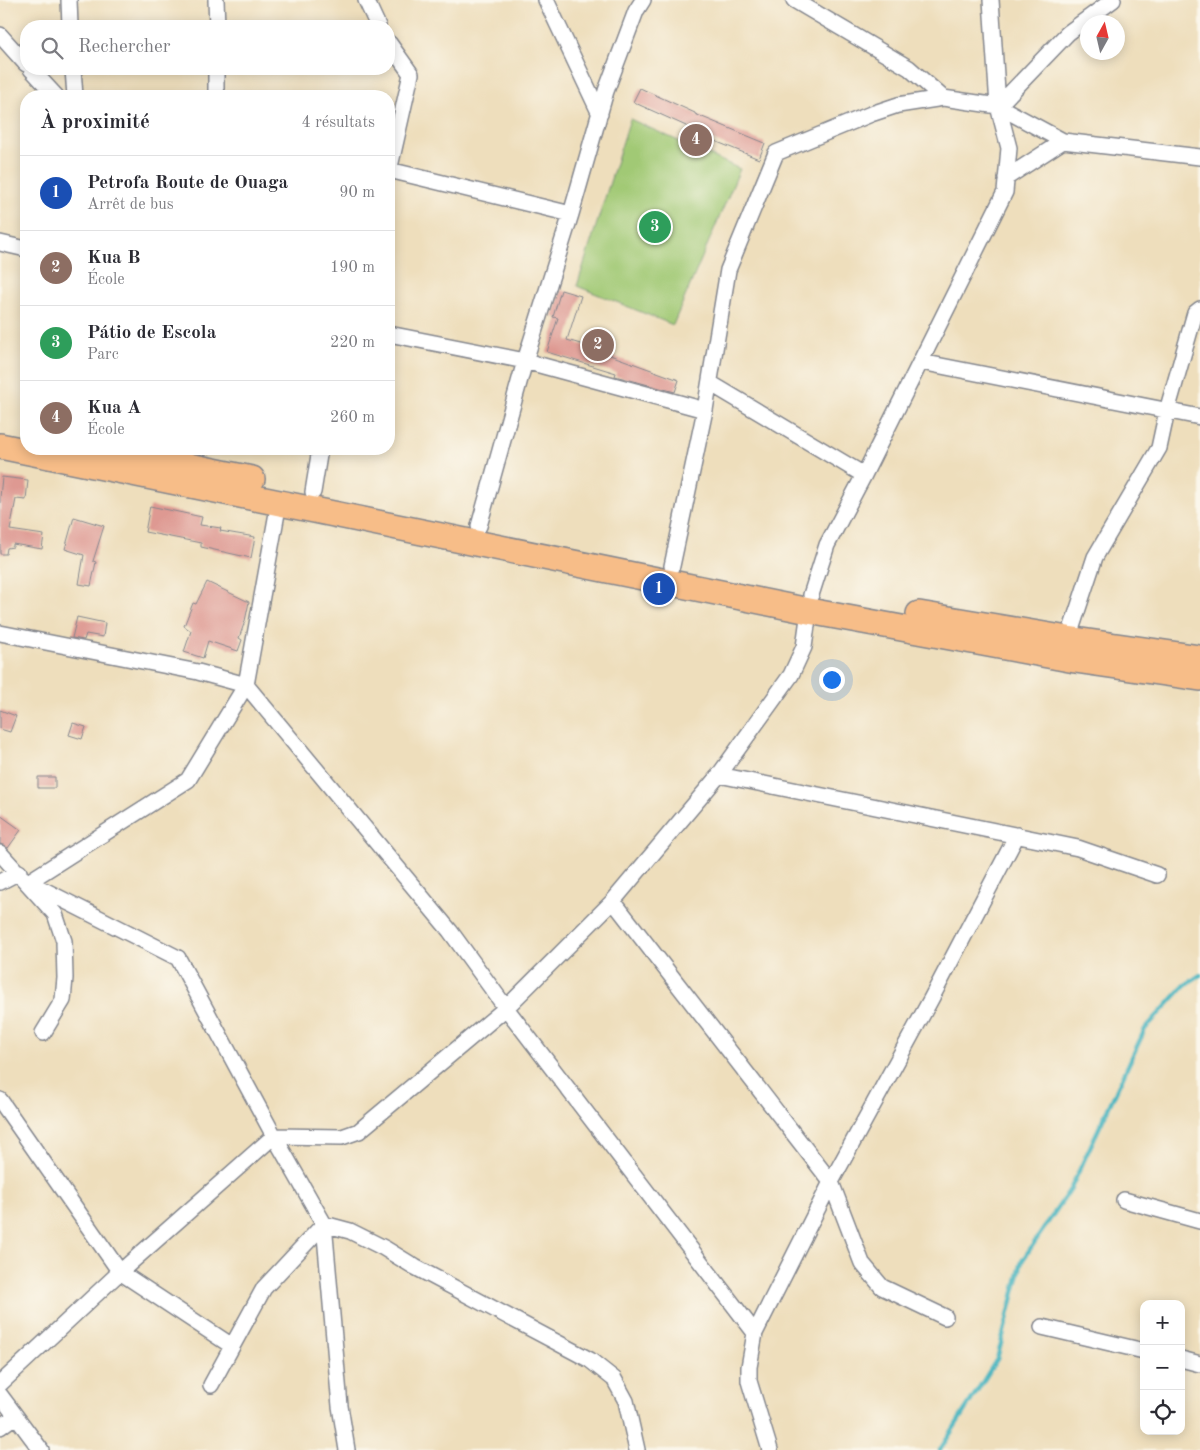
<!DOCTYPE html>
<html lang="fr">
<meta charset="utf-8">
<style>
:root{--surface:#fff;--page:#f2f2f3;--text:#2b2b33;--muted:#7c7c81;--line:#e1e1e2;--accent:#c8321e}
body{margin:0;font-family:"Old Standard TT",serif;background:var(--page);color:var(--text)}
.controls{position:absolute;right:15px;bottom:15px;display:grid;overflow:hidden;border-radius:10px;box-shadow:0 2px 12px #0003}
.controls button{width:45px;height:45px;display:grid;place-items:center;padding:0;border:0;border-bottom:1px solid var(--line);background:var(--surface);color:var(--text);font:25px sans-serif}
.compass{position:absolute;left:1080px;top:15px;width:45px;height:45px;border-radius:50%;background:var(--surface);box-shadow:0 2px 12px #0003;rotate:8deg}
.you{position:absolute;left:831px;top:679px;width:18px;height:18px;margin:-12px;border:4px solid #fff;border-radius:50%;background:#1a73e8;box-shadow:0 0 0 8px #1a73e833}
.badge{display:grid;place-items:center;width:32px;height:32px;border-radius:50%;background:var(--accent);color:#fff;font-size:16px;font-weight:700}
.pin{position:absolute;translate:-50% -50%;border:2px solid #fff;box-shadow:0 1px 5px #0006}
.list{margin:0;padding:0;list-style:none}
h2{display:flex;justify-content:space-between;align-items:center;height:65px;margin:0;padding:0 20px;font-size:21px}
h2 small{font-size:16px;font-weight:400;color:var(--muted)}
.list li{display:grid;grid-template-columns:32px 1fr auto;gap:15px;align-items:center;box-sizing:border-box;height:75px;padding:0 20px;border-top:1px solid var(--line)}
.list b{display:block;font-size:19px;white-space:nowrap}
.list p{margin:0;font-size:16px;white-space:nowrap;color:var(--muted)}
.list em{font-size:16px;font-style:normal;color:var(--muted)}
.icon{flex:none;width:28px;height:28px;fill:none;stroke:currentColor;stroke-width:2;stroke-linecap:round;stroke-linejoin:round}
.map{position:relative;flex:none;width:1200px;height:1450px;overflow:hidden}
.search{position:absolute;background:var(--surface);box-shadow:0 2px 12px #0003;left:20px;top:20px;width:375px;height:55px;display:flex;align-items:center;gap:12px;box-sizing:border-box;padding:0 18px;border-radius:20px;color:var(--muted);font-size:19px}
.panel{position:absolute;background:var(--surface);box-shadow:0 2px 12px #0003;left:20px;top:90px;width:375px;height:365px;border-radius:20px}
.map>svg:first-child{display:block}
.green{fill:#a1c975;stroke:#5e7c6a}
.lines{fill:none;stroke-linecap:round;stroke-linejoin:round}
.stream{stroke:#44b3be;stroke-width:4.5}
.building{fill:#de9992}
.minor-casing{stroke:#84868d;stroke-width:18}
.trunk-casing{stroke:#84868d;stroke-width:28}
.minor{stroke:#fff;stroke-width:15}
.trunk{stroke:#f7bd88;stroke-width:25}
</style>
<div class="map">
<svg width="1200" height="1450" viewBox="0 0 1200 1450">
<rect width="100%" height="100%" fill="#fbf7ec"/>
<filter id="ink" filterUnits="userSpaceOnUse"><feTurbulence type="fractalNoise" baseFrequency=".02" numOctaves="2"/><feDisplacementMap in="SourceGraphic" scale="10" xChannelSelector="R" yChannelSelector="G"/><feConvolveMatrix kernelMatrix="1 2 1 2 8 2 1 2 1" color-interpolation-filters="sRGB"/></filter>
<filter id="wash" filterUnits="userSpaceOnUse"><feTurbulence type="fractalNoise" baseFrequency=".0096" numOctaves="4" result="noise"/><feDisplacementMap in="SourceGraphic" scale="20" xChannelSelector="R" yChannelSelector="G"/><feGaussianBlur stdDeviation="1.12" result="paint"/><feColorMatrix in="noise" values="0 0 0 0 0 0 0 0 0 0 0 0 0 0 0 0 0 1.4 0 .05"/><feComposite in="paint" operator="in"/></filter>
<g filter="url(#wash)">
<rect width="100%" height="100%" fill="#eedebc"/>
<path class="green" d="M630 119 740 169 673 325 577 286Z"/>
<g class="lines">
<path class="stream" d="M940 1450 997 1359 1022 1261 1071 1188 1145 1029 1185 985 1200 975"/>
</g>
<g id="blocks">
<path class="building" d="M640 88 695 113V114L765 143 759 159 705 137 706 135 633 102Z
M561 290 581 296 567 340 611 353 610 355 679 380 675 392 615 376 616 373 547 352 558 318 553 317Z
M2 477 28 480 26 500 16 499 10 530 44 535 42 549 13 544V547L7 548 6 554H0V497Z
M150 506 202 517 200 525 221 528 220 531 255 537 251 558 201 547V543L145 532Z
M74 517 104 526 93 561 96 562 91 586 79 584 84 555 65 549Z
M207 582 249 602 245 621 239 638 242 640 238 651 208 641 203 658 184 652 191 631 184 626 193 603 196 604Z
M77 617 105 623 103 637 86 634 84 640 72 638Z
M0 710 16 716 10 732 0 729Z
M73 723 86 727 82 739 69 735Z
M38 777H55V788H38Z
M0 815 21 830 8 848 0 844Z"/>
</g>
</g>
<g filter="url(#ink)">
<use href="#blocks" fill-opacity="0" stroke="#84868d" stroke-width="1"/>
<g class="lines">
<g class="minor-casing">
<path id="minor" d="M69 0 70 26
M216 0 217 26
M366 0 378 26
M546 0 600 114
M794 0 909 68 943 98
M0 35 26 64
M389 43 411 74 389 171
M31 69 56 96
M73 69 75 96
M216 96V69
M998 106 1068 33 1113 0
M389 170 571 214
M1006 178 1063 141
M0 243 26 249
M389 334 525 361 705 410
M921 362 1200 417
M710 383 864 475
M313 492 320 449
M479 526 525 361 571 214 606 91 636 11 643 0
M672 566 705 410 728 270 776 153 871 114 898 105 943 98 998 106 1063 141 1200 157
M811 595 827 545 864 475 1005 192 1009 148 998 106 991 0
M0 633 198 672 246 685 450 931 506 1008 755 1333
M1068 639 1095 557 1159 448 1167 411 1195 313 1200 309
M719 775 1078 848 1157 875
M0 853 55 914 64 941 65 978 63 1000 43 1033
M0 882 19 872
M28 882 178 958 274 1136 324 1224 340 1406 347 1450
M28 882 188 780 246 685 279 502
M613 901 831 1182 755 1333 749 1367V1381L770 1450
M0 1100 120 1272 232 1346
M1124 1200 1200 1221
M945 1317 882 1287 862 1263 831 1182 931 999 1017 835
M1042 1327 1144 1351
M1181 1359 1200 1364
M0 1384 120 1272 274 1136 342 1137 359 1131 506 1008 613 901 719 775 791 675 804 647 809 611
M211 1385 264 1288 324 1224 350 1231 384 1248 415 1267 590 1360 614 1379 626 1401 637 1450
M0 1395 41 1450
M0 1427 15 1416"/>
</g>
<g class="trunk-casing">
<path id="trunk" d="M0 446 809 611 1075 660 1200 678
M107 449 252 479
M919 614 1068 639 1200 658"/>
</g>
<use href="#minor" class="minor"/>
<use href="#trunk" class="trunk"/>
</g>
</g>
</svg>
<div class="controls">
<button>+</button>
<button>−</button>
<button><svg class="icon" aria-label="locate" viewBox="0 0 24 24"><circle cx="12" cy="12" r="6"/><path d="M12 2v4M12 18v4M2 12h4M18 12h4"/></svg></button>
</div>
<svg class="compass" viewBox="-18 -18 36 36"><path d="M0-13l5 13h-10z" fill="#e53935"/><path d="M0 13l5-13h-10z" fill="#7c7c81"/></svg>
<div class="you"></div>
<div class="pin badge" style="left:659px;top:589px;background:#1a4fb4">1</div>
<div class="pin badge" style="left:598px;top:345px;background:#8d6e63">2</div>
<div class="pin badge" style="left:655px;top:227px;background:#2e9e5b">3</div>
<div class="pin badge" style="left:696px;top:140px;background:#8d6e63">4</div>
<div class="search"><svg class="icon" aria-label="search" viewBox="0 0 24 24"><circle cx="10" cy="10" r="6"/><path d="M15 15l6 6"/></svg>Rechercher</div>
<section class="panel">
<h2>À proximité<small>4 résultats</small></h2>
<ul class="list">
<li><span class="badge" style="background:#1a4fb4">1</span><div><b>Petrofa Route de Ouaga</b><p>Arrêt de bus</p></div><em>90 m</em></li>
<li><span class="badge" style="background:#8d6e63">2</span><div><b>Kua B</b><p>École</p></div><em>190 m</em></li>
<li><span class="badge" style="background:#2e9e5b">3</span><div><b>Pátio de Escola</b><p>Parc</p></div><em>220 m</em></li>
<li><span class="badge" style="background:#8d6e63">4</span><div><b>Kua A</b><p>École</p></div><em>260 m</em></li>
</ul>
</section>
</div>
